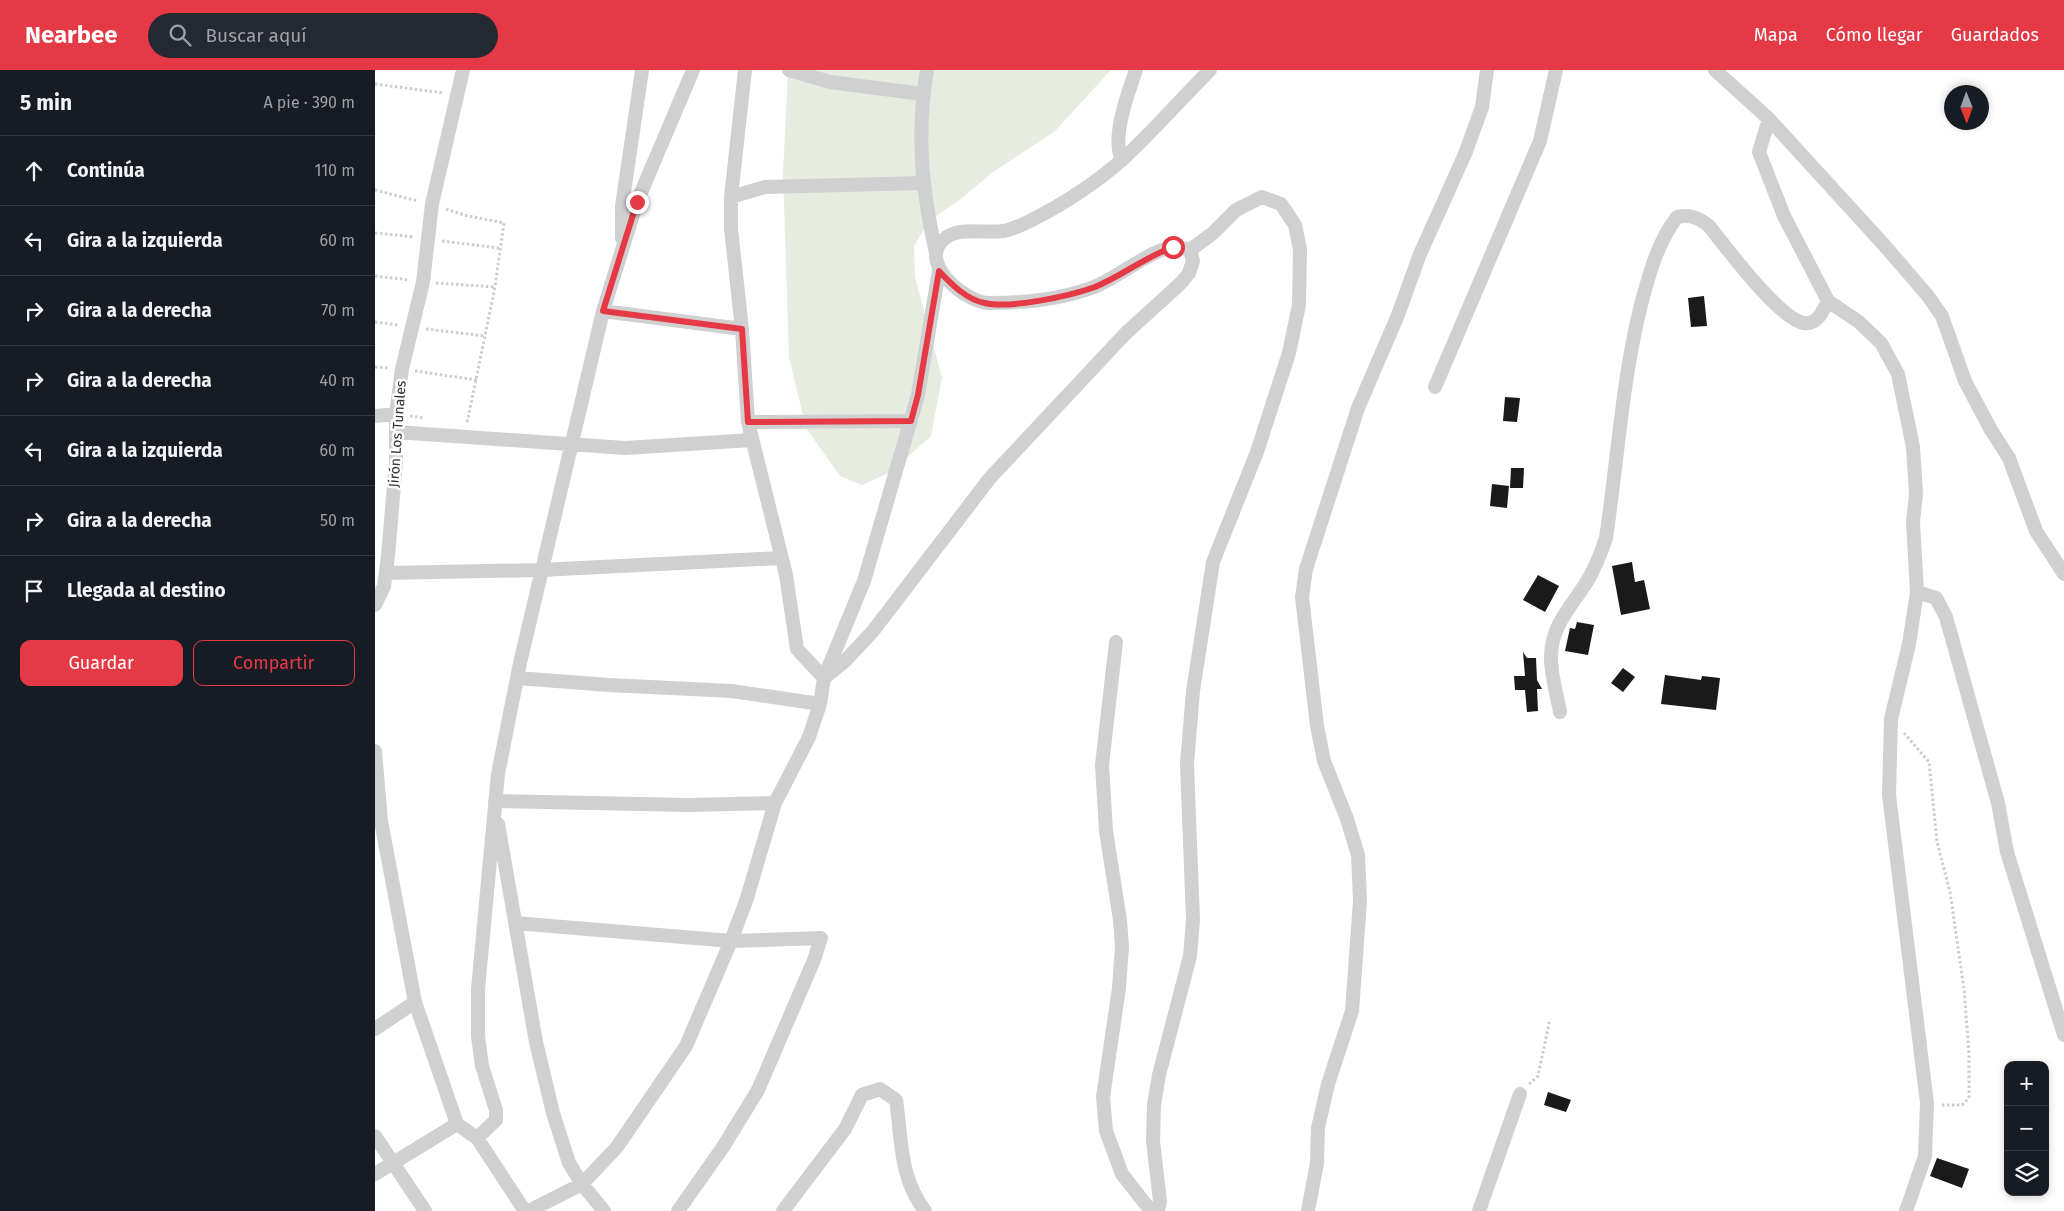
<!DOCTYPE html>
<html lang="es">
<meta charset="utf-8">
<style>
:root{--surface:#171b24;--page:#242831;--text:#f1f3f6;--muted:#9ea1a6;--line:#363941;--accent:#e63946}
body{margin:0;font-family:"Fira Sans",sans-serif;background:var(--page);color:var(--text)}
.controls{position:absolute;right:15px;bottom:15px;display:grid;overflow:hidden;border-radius:10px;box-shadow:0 2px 8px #0003}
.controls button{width:45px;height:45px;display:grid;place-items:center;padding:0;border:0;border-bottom:1px solid var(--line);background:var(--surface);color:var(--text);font:25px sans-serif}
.compass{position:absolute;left:1569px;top:15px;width:45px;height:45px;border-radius:50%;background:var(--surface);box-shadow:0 2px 8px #0003;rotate:179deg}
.stop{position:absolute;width:15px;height:15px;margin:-11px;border:4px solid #e63946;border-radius:50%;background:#fff}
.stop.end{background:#e63946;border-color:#fff;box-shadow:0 1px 5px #0008}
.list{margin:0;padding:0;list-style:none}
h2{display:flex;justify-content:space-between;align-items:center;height:65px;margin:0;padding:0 20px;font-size:21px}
h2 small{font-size:16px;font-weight:400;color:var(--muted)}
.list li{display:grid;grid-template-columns:32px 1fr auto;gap:15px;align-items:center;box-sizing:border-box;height:70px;padding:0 20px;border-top:1px solid var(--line)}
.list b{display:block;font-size:19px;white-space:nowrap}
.list em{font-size:16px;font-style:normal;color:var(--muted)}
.actions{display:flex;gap:10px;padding:15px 20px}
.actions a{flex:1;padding:11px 0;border:1px solid var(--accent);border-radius:10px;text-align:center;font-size:18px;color:var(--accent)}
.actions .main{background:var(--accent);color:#fff}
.icon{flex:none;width:28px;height:28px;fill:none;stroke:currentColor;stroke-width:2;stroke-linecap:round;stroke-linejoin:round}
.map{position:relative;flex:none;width:1689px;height:1141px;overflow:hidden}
header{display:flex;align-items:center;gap:30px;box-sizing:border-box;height:70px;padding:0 25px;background:var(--accent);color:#fff}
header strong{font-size:24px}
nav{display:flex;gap:28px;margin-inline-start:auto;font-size:18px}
.search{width:350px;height:45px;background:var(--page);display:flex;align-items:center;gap:12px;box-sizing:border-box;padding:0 18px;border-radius:28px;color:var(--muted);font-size:19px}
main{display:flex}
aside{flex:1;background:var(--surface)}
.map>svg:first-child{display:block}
.green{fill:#e6ecdf}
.building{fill:#1a1a1a}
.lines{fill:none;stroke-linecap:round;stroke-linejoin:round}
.path{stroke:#cdcdcd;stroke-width:3;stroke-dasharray:2.5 2.5;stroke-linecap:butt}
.street{stroke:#d0d0d0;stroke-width:14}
.route{stroke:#e63946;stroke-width:6}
.labels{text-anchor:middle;stroke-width:5;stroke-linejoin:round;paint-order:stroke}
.street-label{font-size:14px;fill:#333;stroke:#fff}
</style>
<header>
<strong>Nearbee</strong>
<div class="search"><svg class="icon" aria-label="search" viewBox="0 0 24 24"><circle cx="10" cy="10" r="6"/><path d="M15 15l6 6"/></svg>Buscar aquí</div>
<nav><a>Mapa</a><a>Cómo llegar</a><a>Guardados</a></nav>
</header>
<main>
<aside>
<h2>5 min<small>A pie · 390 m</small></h2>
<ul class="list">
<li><svg class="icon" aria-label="ahead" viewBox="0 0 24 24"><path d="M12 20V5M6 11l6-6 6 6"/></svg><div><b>Continúa</b></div><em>110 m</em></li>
<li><svg class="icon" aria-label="left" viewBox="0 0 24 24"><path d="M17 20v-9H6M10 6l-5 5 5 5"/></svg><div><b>Gira a la izquierda</b></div><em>60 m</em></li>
<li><svg class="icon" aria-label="right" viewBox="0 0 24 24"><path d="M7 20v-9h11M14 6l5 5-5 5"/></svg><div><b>Gira a la derecha</b></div><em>70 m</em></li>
<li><svg class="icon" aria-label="right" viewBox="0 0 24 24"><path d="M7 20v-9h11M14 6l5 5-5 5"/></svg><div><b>Gira a la derecha</b></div><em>40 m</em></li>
<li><svg class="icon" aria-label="left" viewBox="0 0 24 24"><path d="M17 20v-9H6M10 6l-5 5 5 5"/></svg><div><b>Gira a la izquierda</b></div><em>60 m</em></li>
<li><svg class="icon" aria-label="right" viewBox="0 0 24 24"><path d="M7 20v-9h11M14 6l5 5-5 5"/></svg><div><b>Gira a la derecha</b></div><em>50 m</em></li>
<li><svg class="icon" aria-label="arrive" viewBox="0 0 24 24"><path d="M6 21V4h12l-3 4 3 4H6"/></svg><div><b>Llegada al destino</b></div></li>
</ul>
<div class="actions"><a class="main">Guardar</a><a>Compartir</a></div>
</aside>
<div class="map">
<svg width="1689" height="1141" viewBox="0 0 1689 1141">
<rect width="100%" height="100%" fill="#fff"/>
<path class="green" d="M413 0H736L680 61 618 102 586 129 554 151 539 176 540 207 567 308 556 366 516 402 487 415 465 406 431 358 414 287 408 104Z"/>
<path class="building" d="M1329 226 1332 256 1316 257 1313 228Z
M1130 327 1145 328 1142 352 1128 351Z
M1136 398H1149L1148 418H1135Z
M1117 414 1134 416 1132 438 1115 436Z
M1257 492 1260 512 1269 510 1275 539 1246 545 1237 496Z
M1163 505 1184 516 1170 542 1148 530Z
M1202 552 1219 555 1213 585 1190 581 1195 558 1200 559Z
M1148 582 1152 588H1161L1162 610 1167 619H1162L1163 641 1152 642 1150 620H1140L1139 606H1150Z
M1248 598 1260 607 1248 622 1236 613Z
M1290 605 1326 610 1327 606 1345 608 1341 640 1286 634Z
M1173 1022 1196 1030 1191 1042 1169 1035Z
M1562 1088 1594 1099 1587 1118 1555 1106Z"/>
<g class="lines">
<path class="path" d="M0 14 69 23
M0 120 43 131
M71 139 89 145 129 153 120 217 92 353
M0 163 39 167
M67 171 124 178
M0 206 35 210
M61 213 120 217
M0 252 23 255
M51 259 110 266
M0 297 14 298
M40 301 102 310
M35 346 49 348
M1529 663 1554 692 1562 772 1575 822 1589 919 1594 984V1028L1587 1035H1565
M1154 1014 1163 1006 1175 949"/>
<path class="street" d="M370 0 356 127V159L367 259 373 352 411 505 422 579 449 608 470 591 498 561 615 408 751 263 806 213 814 203 818 191 815 180C810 179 802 176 797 177 772 182 744 207 719 217 687 229 650 233 615 233 593 234 544 195 567 171 582 155 610 164 629 161 638 159 649 154 657 150 688 134 722 112 748 89 778 61 806 29 835 0
M414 0 455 12 548 24
M552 0C541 65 547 120 561 183
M1340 0 1394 49 1510 176 1553 226 1567 246 1590 311 1616 360 1634 388 1661 461 1689 504
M1394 49 1384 82 1409 146 1453 231 1484 252 1506 273 1523 304 1538 377 1541 424 1538 452 1542 522 1534 574 1516 649 1514 725 1552 1033 1550 1086 1531 1141
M747 90C736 68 753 23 761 0
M356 127 390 117 547 113
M247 168V136L267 0
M228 241 367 259
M1060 317 1165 71 1181 0
M0 346 21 344
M373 352 536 351
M21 362 250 378 377 370
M11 503 166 500 406 488
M1542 522 1561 528 1571 547 1623 733 1632 782 1689 965
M0 535 9 516 13 486 21 392V344L27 299 48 212 57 134 88 0
M741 572 727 695 731 761 745 850 747 877 744 918 728 1027 731 1061 747 1104 776 1141
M142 608 234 615 357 621 445 634
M1185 642C1182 624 1175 603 1176 585 1177 555 1196 537 1211 513 1220 499 1226 483 1231 468 1243 388 1247 308 1267 231 1275 201 1283 172 1302 147 1316 144 1324 148 1334 156 1351 177 1404 249 1429 253 1442 255 1448 241 1453 231
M0 681 6 751 40 932 82 1054 102 1068 150 1141
M120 731 313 735 400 733
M123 754 161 972 178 1043 194 1093 207 1114 229 1141
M140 853 356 871 446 868 439 890 383 1020 348 1077 303 1141
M0 959 40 932
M0 1066 50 1141
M102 1068 121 1050V1040L107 996 103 966V919L123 704 145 593 228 241 262 132 318 0
M0 1104 82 1054
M154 1141 207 1114 242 1077 311 976 356 871 372 828 400 733 434 667 445 634 449 608 489 511 543 325 564 201
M408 1141 470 1059 487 1025 505 1019 521 1030C527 1070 524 1107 550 1141
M783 1141 785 1131 778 1071 779 1035 784 1005 815 886 818 850 812 694 818 621 838 492 882 382 914 283 924 235 925 179 920 155 906 134 887 127 861 140 838 163 815 180
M933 1141 942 1093 943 1058 953 1014 977 941 985 831 983 785 972 749 949 691 942 656 927 527 931 499 983 338 1023 245 1045 184 1090 84 1107 37 1112 0
M1104 1141 1145 1024"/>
</g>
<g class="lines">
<path class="route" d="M262 132 228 241 367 259 373 352 536 351 543 325 564 201C576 214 592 230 610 233 635 239 695 226 720 217 747 206 770 187 798 177"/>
</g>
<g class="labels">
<g class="street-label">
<text transform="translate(22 364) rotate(-86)" y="5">Jirón Los Tunales</text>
</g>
</g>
</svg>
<div class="controls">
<button>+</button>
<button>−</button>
<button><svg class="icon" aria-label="layers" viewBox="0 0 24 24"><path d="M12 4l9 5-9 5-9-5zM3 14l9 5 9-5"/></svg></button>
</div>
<svg class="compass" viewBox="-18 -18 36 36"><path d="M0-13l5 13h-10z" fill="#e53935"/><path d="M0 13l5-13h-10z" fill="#9ea1a6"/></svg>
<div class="stop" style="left:798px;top:177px"></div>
<div class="stop end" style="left:262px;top:132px"></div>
</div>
</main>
